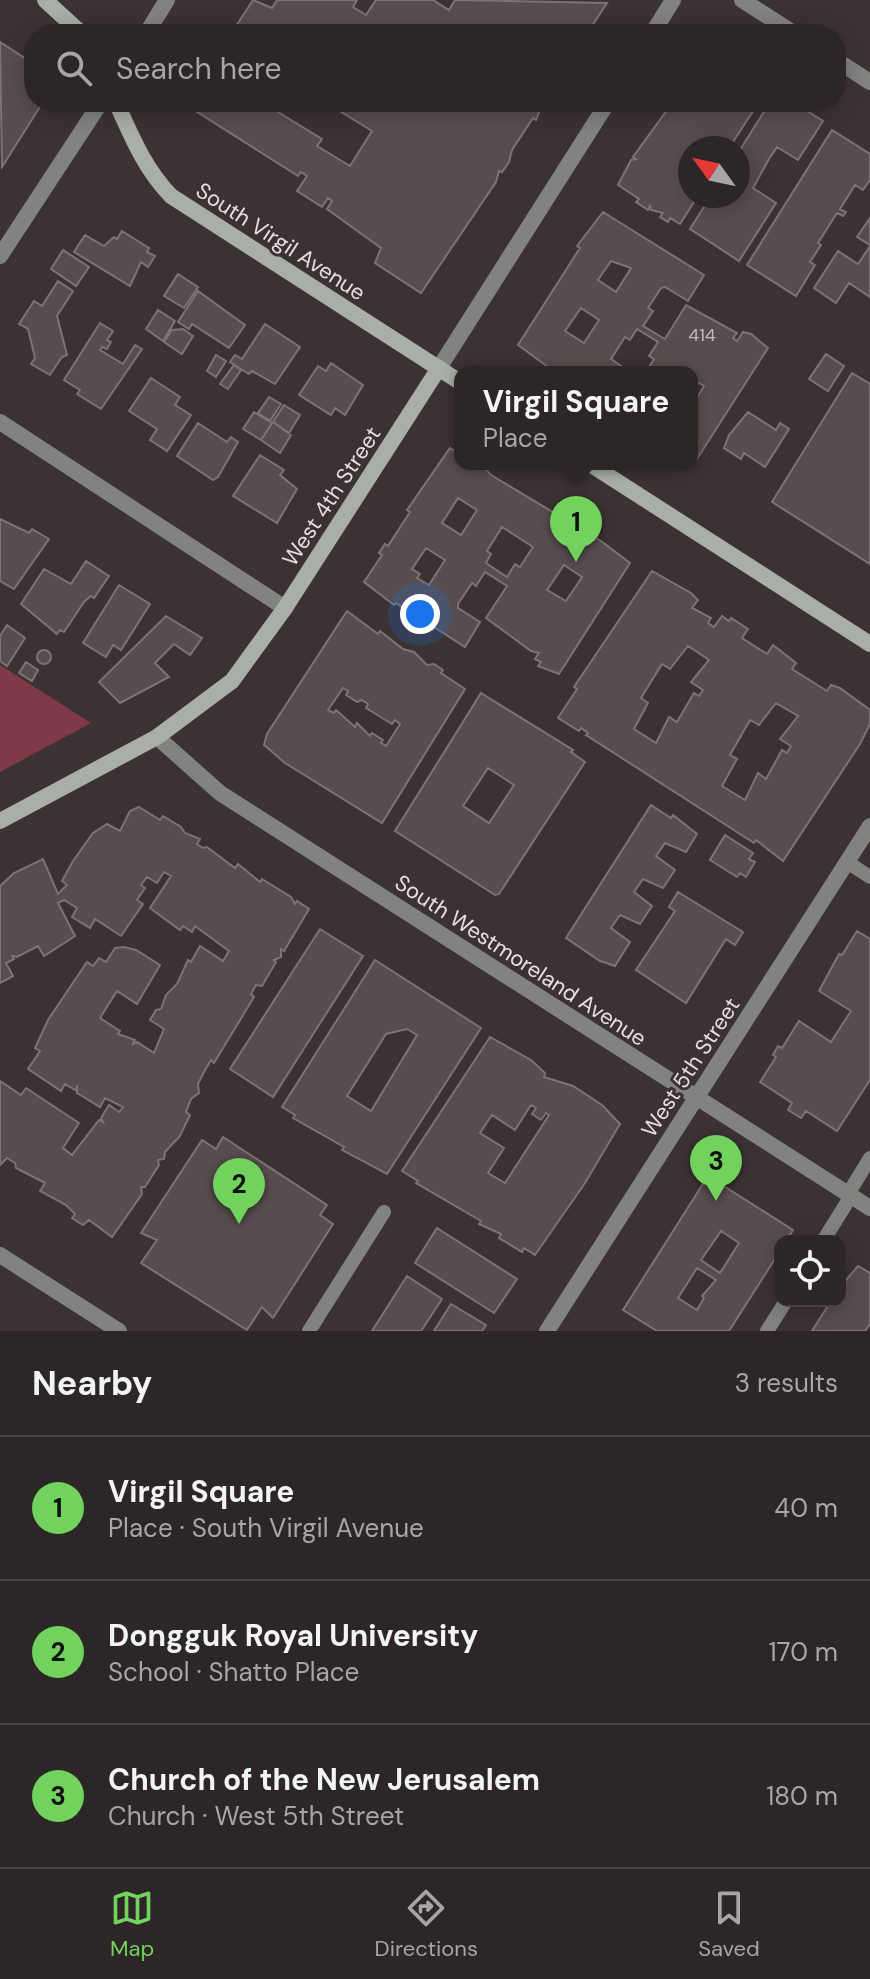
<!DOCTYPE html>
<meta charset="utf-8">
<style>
:root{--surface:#2d2626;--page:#352e2e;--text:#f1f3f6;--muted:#a7a5a7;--line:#484343;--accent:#71d35e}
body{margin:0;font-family:"DM Sans",sans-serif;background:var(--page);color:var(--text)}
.controls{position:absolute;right:24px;bottom:24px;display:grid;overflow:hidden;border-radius:16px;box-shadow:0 4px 20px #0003}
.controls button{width:72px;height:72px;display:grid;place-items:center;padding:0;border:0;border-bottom:2px solid var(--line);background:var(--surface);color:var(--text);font:40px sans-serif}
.compass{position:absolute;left:678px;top:136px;width:72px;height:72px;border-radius:50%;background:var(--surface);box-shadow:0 4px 20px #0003;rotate:303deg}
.you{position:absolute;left:420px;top:614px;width:28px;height:28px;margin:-20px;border:6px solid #fff;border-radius:50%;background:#1a73e8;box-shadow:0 0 0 12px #1a73e833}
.badge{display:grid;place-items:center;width:52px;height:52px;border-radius:50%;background:var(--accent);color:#111;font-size:26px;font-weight:700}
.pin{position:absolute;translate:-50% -66px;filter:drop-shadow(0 2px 4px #0008)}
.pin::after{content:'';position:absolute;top:42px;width:28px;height:24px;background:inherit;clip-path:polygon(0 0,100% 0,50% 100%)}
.popup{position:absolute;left:454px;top:366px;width:244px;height:104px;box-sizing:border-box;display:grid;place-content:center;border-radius:16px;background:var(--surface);filter:drop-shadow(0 2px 6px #0005);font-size:26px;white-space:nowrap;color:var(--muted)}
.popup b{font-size:30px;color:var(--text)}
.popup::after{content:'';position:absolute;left:50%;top:100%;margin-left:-16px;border:16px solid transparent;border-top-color:var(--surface)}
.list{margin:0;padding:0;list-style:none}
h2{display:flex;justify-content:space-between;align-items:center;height:104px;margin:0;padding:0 32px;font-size:34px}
h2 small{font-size:26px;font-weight:400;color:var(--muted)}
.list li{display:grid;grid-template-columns:52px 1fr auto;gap:24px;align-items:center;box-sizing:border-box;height:144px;padding:0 32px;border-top:2px solid var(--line)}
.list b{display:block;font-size:30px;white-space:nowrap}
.list p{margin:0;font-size:26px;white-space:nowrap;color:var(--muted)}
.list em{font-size:26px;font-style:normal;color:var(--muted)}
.icon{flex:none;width:44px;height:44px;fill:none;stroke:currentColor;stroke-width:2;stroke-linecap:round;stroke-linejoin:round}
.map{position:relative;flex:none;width:870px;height:1331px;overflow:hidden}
.search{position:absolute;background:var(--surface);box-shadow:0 4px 20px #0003;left:24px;right:24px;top:24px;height:88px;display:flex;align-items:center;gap:20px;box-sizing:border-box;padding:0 28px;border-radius:32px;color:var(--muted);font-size:30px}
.sheet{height:536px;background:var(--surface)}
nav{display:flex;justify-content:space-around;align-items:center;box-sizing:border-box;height:112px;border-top:2px solid var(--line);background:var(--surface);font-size:22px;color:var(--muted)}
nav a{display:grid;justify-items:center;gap:4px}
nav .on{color:var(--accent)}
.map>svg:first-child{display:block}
.green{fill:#7f3947}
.building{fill:#584d4e;stroke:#7e7274;stroke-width:2;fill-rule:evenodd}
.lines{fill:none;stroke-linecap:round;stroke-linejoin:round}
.lane{stroke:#80837f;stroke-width:14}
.street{stroke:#80837f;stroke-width:16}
.secondary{stroke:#a9aea8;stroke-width:16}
.labels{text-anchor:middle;stroke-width:6;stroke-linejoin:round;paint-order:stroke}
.number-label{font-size:18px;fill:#c2babc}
.street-label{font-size:22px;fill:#e6dfe0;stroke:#3c3233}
</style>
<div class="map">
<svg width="870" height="1331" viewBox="0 0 870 1331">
<rect width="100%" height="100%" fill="#3c3233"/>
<path class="green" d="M0 665 91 723 0 772Z"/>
<path class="building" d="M253 0 272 8 277 0H357L353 7 366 15 376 0H433L449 10 455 0 607 3 592 26 595 28 591 34H231Z
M0 42 34 64V102H43L2 167Z
M284 102 278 112 322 139 317 146 350 166 372 131 325 102H543L536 120 533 118 512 150 509 162 502 172 499 171 496 182 421 293 375 263 381 248 327 209 332 201 328 198 322 207 297 191 307 176 301 172 298 176 183 103Z
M668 102H759L729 148H690V196H698L680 224 670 218 668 222 660 217 663 213 651 210 650 206 648 210 636 202 639 199 618 185 631 160 636 159 633 157 667 110 664 108Z
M770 102H793L823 121 798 160 777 147 769 159 753 188 776 203 739 261 690 229 711 196H738V153Z
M832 130 870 154V180L863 190 855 185 840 209 846 212 843 216 837 213 818 243 821 245 810 262 815 265 796 296 747 265Z
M603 212 704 275 688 301 665 287 661 288 648 308 653 311 643 326 665 339 686 305 737 333 733 338 737 341 743 332 751 334 768 348 697 459 692 456V406L704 386 692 379V372H646L654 359 649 356 658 342 637 329 630 340 625 337 611 359 630 372H555L518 345 580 248 577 246ZM611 261 631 268 616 292 598 280ZM581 308 599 320 584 343 565 331Z
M870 218V245L857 237Z
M122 231 149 248 147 252 155 256 148 267 141 262 130 286 74 252 85 235 104 246 114 237 117 239Z
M870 246V297L849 283 836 303 814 288 838 251 858 264Z
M63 250 89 267 76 286 51 269Z
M178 274 198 287 184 308 164 296Z
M58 281 73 291 57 316 67 355 62 357 50 375 31 364 35 358 28 329 19 324 34 301 42 306Z
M198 291 245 325 229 348 192 324 189 329 178 322Z
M158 310 175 321 163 341 146 329Z
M100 323 113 331 107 340 111 342 107 349 102 347 100 350 123 364 135 345 142 349 101 409 77 394 80 390 64 380Z
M265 324 300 347 275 384 252 371 249 374 230 362 235 355 242 359Z
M183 329 193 336 182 354 164 342 172 330Z
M826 354 844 366 828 391 809 379Z
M216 355 226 361 216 377 207 371Z
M331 363 363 385 345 415 335 408 331 415 299 395 318 366 326 371Z
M234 365 241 370 228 389 220 384Z
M852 373 870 384V564L772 502Z
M151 378 180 397 175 405 191 415 167 451 150 440 157 429 129 411Z
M269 397 281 404 270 421 258 413Z
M284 405 300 415 289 433 273 422Z
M254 412 272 423 261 440 243 429Z
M748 412 776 430 780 423 789 429 765 467 744 453 741 459 724 448 729 435Z
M273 422 291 435 280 453 261 440Z
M198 423 227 442 231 437 238 442 218 477 213 480 177 456Z
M450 448 460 455V464L484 467 491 475 601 541 630 563 559 674 538 666 541 662 535 659 539 653 531 651 486 618 507 586 485 572 476 586 472 583 458 604V608L480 622 465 647 434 627 433 630 396 603 394 605 364 582 382 555 379 553 385 544 388 546 410 512 407 510ZM458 498 477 510 461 535 442 523ZM502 527 533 547 520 567 515 564 507 577 486 563 491 554 487 551ZM426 548 445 560 429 585 417 578 420 574 412 569ZM564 565 582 577 566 601 547 590Z
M260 455 284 470 280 475 297 489 277 523 233 496Z
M0 519 29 533 32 529 49 539 14 589 0 581Z
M86 561 109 576 94 598 91 596 84 602 64 632 60 630 57 634 21 604 44 569 71 584Z
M652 571 691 593 698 600 692 608 711 618 708 623 714 627 722 616 729 621 731 618 748 629 742 638 767 654 773 645 796 663 792 669 827 691 831 685 840 688 870 710V724L860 744 783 861 756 840 754 843 586 735 588 733 581 728 579 731 558 718 577 689 574 687ZM688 646 709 660 691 682 703 690 699 696 694 693 677 722 669 717 656 743 634 729 648 703 641 698 662 664 670 669ZM776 703 798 716 780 739 791 746 787 753 782 750 766 779 758 773 745 800 722 786 737 759 730 755 750 720 759 725Z
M119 585 150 604 121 650 113 645 106 657 83 643Z
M347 611 378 634 380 631 403 649 414 652 427 665 434 664 443 670 441 673 465 689 382 823 285 763 264 745 267 734ZM343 688 348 691 346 695 357 702 362 700 368 704 366 708 392 724 395 720 400 724 386 746 381 743 383 740 372 733 370 736 357 723 355 727 336 710 334 713 328 710Z
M166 616 202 638 190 655 174 644 155 663 169 677 120 703 99 682Z
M7 625 25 638 7 666 0 661V636Z
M37 657a7 7 0 1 1 14 0a7 7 0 1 1-14 0Z
M26 662 38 670 32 681 19 673Z
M481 693 573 750 571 752 585 762 499 894 495 895 395 831ZM488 768 514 785 489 823 463 806Z
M651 805 671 818 673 815 697 834 686 852 665 843 656 856 675 870 663 888 643 879 634 892 652 906 640 924 620 915 611 928 630 942 615 966 600 961 566 938Z
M139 807 160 820 163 816 181 827 185 833 200 839 197 844 203 848 207 847 235 868 238 864 260 882 262 879 291 897 295 904 297 901 309 909 284 951 281 949V957L274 960 276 962 262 986 256 985 251 994 254 997 214 1063 211 1060 204 1072 198 1084 199 1093 191 1099 186 1112 190 1115 180 1136 165 1152 164 1159 158 1160 159 1165 145 1187H141L142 1194 112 1237 89 1220 83 1225 72 1218 75 1214 66 1205 40 1191 45 1183 16 1168 15 1163 7 1158 0 1165V1081L21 1095 26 1088 79 1123 63 1148 72 1155 99 1120 103 1122 101 1118 109 1105 119 1112 123 1107 105 1098 100 1107 77 1093V1087L75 1090 65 1084 61 1091 28 1069 40 1051 35 1048 48 1020 87 962 93 966 99 958 106 962 115 948 124 947 136 950 160 965 137 1004 117 991 100 1018 120 1031 118 1034 135 1040 132 1045 137 1042 154 1053 164 1029 150 1020 156 1010 161 1009 166 995 177 984 188 960 191 962 200 946 223 961 229 951 195 926 192 932 183 926 180 930 150 908 171 876 164 872 157 883 147 877 141 885 145 888 137 900 143 904 121 936 95 919 90 928 72 917 77 908 64 900 58 903 75 936 44 956 38 946 17 957 12 956 14 959 6 963 13 976 0 983V886L14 873 43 859 58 894 67 885 62 881 73 861 93 833 107 824 120 831 130 811Z
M725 835 753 853 749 859 755 862 746 877 740 873 737 877 710 860Z
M678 892 743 932 735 945 726 939 686 1003 636 970 675 911 669 907Z
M320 929 363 956 273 1097 230 1069Z
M857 931 870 939V1080L837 1131 806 1111 801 1118 788 1110 792 1103 760 1082 776 1057 773 1055 778 1046 782 1048 799 1021 831 1042 851 1011 819 991 839 954 842 955Z
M375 960 481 1028 387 1174 342 1150 344 1147 293 1118 295 1115 282 1107ZM407 1029 417 1035 371 1111 347 1096 386 1034Z
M490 1037 531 1060 545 1073 544 1077 573 1086 602 1105 620 1124 585 1183 535 1255 524 1248 522 1252 499 1238 501 1234 479 1224 481 1221 416 1183 418 1181 402 1171ZM531 1105 536 1108 532 1114 541 1120 546 1113 549 1115 505 1183 488 1173 504 1148 480 1133 492 1115 515 1130Z
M223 1137 327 1205 320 1215 333 1224 273 1318 262 1307 247 1330 141 1263 157 1240 141 1233 202 1140 216 1149Z
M708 1176 793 1230 786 1241H780V1251L729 1331H657L623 1310ZM721 1231 739 1243 720 1273 701 1260ZM697 1268 716 1280 702 1296 704 1298 697 1310 678 1298Z
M437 1228 517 1279 494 1313 415 1263Z
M858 1266 870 1273V1324L865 1331H812L831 1301H840V1287Z
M407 1276 442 1299 421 1331H372Z
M451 1304 486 1325 482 1331H434Z"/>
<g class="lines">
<path class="lane" d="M847 862 870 877
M848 1194 870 1158
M823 1241 851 1196
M309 1331 384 1212
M767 1331 786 1301"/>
<path class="street" d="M742 0 795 34
M146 34 167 0
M652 34 673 0
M836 60 870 82
M0 256 101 102
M439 368 608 102
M0 422 285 608
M157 737 220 793 870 1208
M0 1255 119 1331
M547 1331 870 826"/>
<path class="secondary" d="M45 0 82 34
M116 102C132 137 144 168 171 196L460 382
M590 464 870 644
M0 821 157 737 232 681 285 608 439 368"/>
</g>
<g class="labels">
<g class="number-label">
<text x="702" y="341">414</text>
</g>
<g class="street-label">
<text transform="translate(281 241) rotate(33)" y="8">South Virgil Avenue</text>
<text transform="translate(331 496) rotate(-57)" y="8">West 4th Street</text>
<text transform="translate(521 960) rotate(33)" y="8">South Westmoreland Avenue</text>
<text transform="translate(690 1067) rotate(-57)" y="8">West 5th Street</text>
</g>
</g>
</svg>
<div class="controls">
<button><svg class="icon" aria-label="locate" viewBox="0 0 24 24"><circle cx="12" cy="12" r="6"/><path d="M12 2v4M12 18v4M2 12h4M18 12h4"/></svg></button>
</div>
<svg class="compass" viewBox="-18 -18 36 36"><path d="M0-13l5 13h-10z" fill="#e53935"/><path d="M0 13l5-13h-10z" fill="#a7a5a7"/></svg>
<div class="you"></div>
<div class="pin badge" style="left:576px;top:562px">1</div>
<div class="popup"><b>Virgil Square</b>Place</div>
<div class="pin badge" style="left:239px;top:1224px">2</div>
<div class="pin badge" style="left:716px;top:1201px">3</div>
<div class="search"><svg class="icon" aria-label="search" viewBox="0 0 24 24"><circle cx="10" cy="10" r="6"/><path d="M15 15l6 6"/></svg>Search here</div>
</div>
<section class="sheet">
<h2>Nearby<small>3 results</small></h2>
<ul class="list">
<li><span class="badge">1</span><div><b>Virgil Square</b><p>Place · South Virgil Avenue</p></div><em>40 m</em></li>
<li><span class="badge">2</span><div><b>Dongguk Royal University</b><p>School · Shatto Place</p></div><em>170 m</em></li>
<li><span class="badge">3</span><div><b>Church of the New Jerusalem</b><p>Church · West 5th Street</p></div><em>180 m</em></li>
</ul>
</section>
<nav>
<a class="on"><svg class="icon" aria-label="map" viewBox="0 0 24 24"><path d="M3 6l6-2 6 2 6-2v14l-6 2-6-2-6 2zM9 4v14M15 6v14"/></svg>Map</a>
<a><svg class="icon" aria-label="directions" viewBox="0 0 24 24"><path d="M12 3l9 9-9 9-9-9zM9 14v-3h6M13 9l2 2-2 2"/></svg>Directions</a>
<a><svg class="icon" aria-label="saved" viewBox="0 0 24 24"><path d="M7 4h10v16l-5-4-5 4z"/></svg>Saved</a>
</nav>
